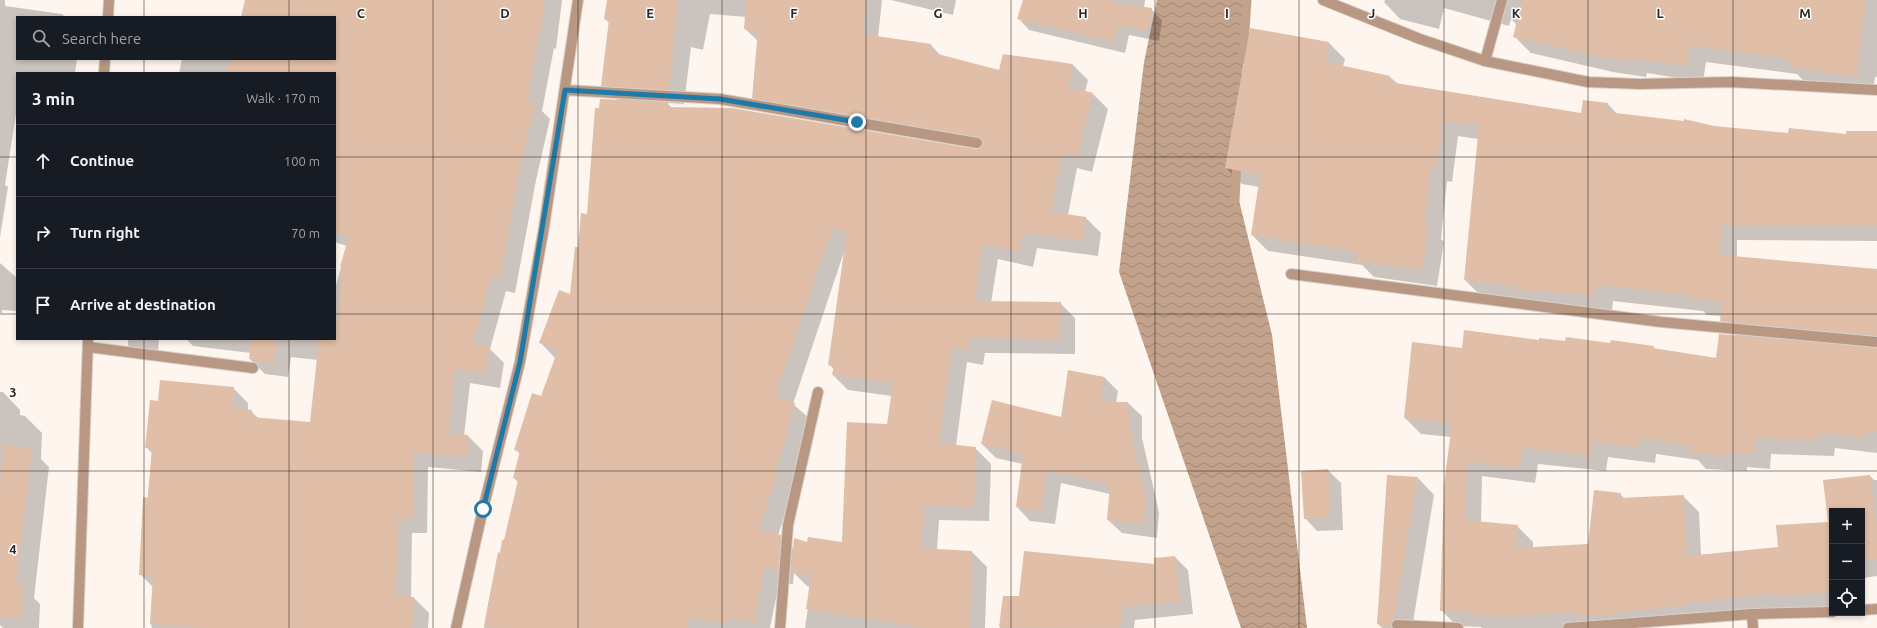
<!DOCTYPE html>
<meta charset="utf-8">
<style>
:root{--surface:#171b24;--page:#242831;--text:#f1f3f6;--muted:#9ea1a6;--line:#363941}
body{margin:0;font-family:Ubuntu,sans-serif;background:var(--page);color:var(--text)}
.controls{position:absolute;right:12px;bottom:12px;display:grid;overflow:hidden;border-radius:0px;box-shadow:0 2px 6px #0003}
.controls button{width:36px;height:36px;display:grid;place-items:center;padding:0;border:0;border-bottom:1px solid var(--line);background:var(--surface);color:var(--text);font:20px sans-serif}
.stop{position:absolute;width:12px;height:12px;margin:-9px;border:3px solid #207aa8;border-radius:50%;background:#fff}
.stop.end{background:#207aa8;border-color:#fff;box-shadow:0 1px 4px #0008}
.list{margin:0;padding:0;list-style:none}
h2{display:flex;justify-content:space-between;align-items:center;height:52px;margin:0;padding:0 16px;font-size:17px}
h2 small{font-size:13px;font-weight:400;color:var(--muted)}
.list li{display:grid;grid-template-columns:26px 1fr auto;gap:12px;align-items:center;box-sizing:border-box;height:72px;padding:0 16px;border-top:1px solid var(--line)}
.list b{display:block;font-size:15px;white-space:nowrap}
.list em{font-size:13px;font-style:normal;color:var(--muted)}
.icon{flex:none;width:22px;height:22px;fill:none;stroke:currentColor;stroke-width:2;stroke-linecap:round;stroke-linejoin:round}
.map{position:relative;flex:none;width:1877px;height:628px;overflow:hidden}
.search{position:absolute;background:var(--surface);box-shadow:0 2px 6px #0003;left:16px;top:16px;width:320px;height:44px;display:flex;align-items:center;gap:10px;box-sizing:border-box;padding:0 14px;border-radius:0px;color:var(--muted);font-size:15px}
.panel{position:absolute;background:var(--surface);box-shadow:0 2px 6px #0003;left:16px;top:72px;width:320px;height:268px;border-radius:0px}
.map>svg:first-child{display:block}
.water{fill:url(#water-waves)}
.shadow{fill:#0003;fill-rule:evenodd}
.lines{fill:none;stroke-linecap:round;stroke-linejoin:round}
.stream{stroke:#c3a28c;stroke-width:9}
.building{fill:#e0bea7}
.service-casing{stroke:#d9d0c9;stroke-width:12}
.minor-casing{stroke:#d9d0c9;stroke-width:12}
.tertiary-casing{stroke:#d9d0c9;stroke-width:12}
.service{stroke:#b89882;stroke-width:10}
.minor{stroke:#b89882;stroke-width:10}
.tertiary{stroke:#b89882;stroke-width:10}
.route{stroke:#207aa8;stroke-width:5}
.grid{fill:none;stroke:#302721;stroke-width:1;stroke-opacity:0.55}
.grid-label{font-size:13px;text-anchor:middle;font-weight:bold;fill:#302721;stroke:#fff;stroke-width:3;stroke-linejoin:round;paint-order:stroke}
</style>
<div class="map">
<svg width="1877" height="628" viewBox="0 0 1877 628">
<defs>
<pattern id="water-waves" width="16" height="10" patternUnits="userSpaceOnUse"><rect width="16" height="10" fill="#c3a28c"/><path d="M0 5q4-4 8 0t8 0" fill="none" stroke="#9f8472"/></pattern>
</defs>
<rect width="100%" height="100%" fill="#fef5ee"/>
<path class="water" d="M1157 0H1249L1246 10 1236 188 1272 335 1307 628H1241L1119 272 1144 62Z"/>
<path class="shadow" d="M0 0H5V6L62 14 65 17H17V59H77L75 73H17V107L5 185 8 187 0 237Z
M246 0H562L556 49 554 48 542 111 550 119 536 180 515 293 506 291 490 349 504 363 500 388 470 383 464 436H468L483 451 481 472 428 467 427 533H412L411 598H414L429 613 428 628H152L151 624 153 587 140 574 152 453 146 447 159 402 233 388 248 403V411H251L259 419 311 423 318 360 291 357 288 377 265 374 250 359 251 353 193 346 186 339H335V289L347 246 335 242V73H179L182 59H335V17H242Z
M608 0H882L878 38 931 45 941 56 1000 71 1073 65 1088 80 1085 92 1093 94 1108 109 1092 172 1077 168 1068 215 1086 218 1101 233 1098 256 1037 248 1033 267 998 259 991 303H1060L1075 318V354L985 353 983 365 967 362 956 446 975 448 991 464 989 521 939 520 937 550 972 552 987 567 985 628H805L811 587 807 586 794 573 793 584 779 583 770 628H484L491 589H492L519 483 514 478 521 455 515 449 542 397 555 358 540 342 571 296 578 248 587 215 600 109 618 101 602 85 609 23 605 19ZM710 14 746 17 745 29 758 41 753 98 768 113 980 149 976 150 672 108 667 103 684 104 691 47 703 50ZM844 252 829 364 834 369 833 375 848 390 892 396 888 425 843 543H808L794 549 778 535 792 493 790 491 810 419 793 404Z
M891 0H956L953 15Z
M1024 0H1145L1144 8 1151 9 1162 20 1159 41 1129 35 1125 53 1029 30 1019 19Z
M1385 0H1877V77H1875L1873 92 1806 83 1797 74 1706 62 1703 82 1647 73 1646 77 1613 72 1531 53 1515 37 1517 25 1511 19 1509 26 1444 8 1439 29 1400 19 1384 2Z
M1329 43 1345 59 1343 67 1390 77 1398 84 1582 114 1608 104 1618 115 1713 127 1789 134 1847 135 1877 132V241L1737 240V257L1877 270V453L1835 448 1834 456 1771 454 1770 469 1747 467V471L1706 469 1698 460 1656 454 1655 463 1608 457 1606 471 1538 464 1535 483 1482 476 1481 523 1517 526 1533 542V548L1589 545 1620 494 1625 499 1683 496 1699 512 1701 555 1779 548 1830 522 1825 481 1870 476 1874 480H1877V576L1862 578V511H1832V609L1636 628H1482L1481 627 1457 626 1441 610 1451 437 1421 434 1405 418 1463 349 1540 341 1653 347 1655 349 1717 360 1737 337 1721 321V316L1707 315 1703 311 1613 301 1612 311 1481 296 1465 280 1478 139 1458 136 1452 182 1447 181 1441 239 1444 242 1437 286 1374 277 1362 265 1268 251 1252 235 1259 187 1242 184 1226 168Z
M0 263 17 278V311L2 310V313H0Z
M128 339H159L158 354 134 351 128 345Z
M1069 372 1104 377 1118 391 1116 403H1128L1142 416V438L1159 512 1157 538 1122 533 1108 520 1110 494 1061 483 1055 524 1030 521 1017 507 1023 464 996 458 982 444 1062 418Z
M0 392H3L20 410V415L25 416 42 433 41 459 49 467 34 598 40 604 39 628H3L0 625Z
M1328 470 1341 483 1343 530 1317 531 1305 518Z
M1418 478 1434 495 1412 628H1382L1378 624Z
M1175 557 1188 570 1193 614 1135 620 1134 628H1000L1004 597H1020L1155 565Z"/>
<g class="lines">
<path class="stream" d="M1243 60 1247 0
M1235 200 1237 163"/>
</g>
<path class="building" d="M245 0H545L541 34H539L527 101 536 103 521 164 500 279 491 277 473 344 490 347 485 374 455 369 448 434 468 435 466 457 414 453 413 519H398L396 596 414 597 412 628H205L150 624 153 575H139L143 497 148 498 152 448H145L150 400 158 401 160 380 234 387 232 408 252 410 251 417 310 422 319 339H335L343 267H340L349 235 335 232V73H227L230 59H335V17H241Z
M607 0H678L669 90 601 86 609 20 604 19Z
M746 0H866L863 34 931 44 930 52 999 70 1003 54 1073 64 1068 87 1093 93 1077 158 1062 154 1051 211 1052 212 1086 217 1083 241 1022 233 1018 252 983 244 976 290H977L976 301 1061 302 1060 339 970 338 968 350 952 348 939 443 976 447 974 507 924 505 921 548 972 551 970 628H924L806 609 811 575 791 572 794 538 807 542 808 537 842 542 847 422 887 424 893 383 832 375 834 366 828 365 847 232 832 229 775 397 795 403 775 476 777 477 759 529 781 535 778 570 764 568 754 623 728 618 726 624 690 617 688 628H498L484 626 498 552 500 553 502 540H504L518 480 513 478 520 451 514 450 532 393 541 396 558 350 539 343 559 290 570 294 575 247H578L581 213 587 214 595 108H599L600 99 668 102 667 107 732 108 976 149H980L983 144V140L978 137 752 98 758 30 744 29Z
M1023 0H1110L1109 2 1152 8 1148 30 1118 25 1114 42 1017 19Z
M1522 0H1866L1856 77 1789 67 1790 59 1690 46 1687 66 1630 58V61L1595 56 1513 37Z
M1250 28 1329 42 1326 62 1390 76 1389 82 1581 113 1583 100 1608 103 1607 112 1684 121V119L1714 126 1788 133 1789 128 1846 134V131H1877V226L1722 225 1720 255 1877 269V335L1720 321 1722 301 1690 300V296L1597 285 1596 295 1554 293 1514 289V286L1464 280 1479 125 1443 121 1436 167 1431 166 1425 224 1428 225 1422 270 1356 261 1358 252 1251 235 1260 175 1225 168Z
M1464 330 1539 340V338L1565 341 1566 337 1610 343 1611 340 1654 346 1653 348 1716 358 1719 334 1877 348V432H1865L1866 438 1819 433V440L1756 438 1754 454 1732 452 1731 456 1689 453 1690 446 1640 438 1639 448 1592 441 1591 456 1522 448 1520 468 1467 461 1465 520 1518 525 1515 548 1588 544 1594 490 1621 493 1620 498 1684 495 1687 556 1778 547 1776 525 1828 522 1823 480 1870 475 1877 530V559L1862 561V511H1832V592L1781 596 1780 593 1687 603V605L1620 612V614L1578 617 1577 612 1504 617 1467 614V611H1440L1444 485 1452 423 1404 418 1412 342 1462 348Z
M252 339H277L273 363 249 359Z
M1068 370 1104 377 1100 402H1128L1129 423 1146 498 1144 525 1107 520 1110 484 1047 470 1041 511 1016 507 1023 454 981 444 992 400 1061 417Z
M4 445 32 448 16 586H23L22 618 0 617V481Z
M1328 469 1330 517 1304 519 1301 471Z
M1387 475 1418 477 1394 619 1391 622V626L1377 624Z
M1024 551 1154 564V558L1175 556 1180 601 1122 607 1120 628 999 627 1003 596H1019Z"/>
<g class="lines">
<g class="service-casing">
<path id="service" d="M1485 61 1502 0
M88 347 253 368"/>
</g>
<g class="minor-casing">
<path id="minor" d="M1323 0 1420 39 1485 61 1588 82 1640 84 1731 82 1877 90
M565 90 720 99 977 143
M1291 274 1661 322 1877 342
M1862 610 1877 609
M1752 614 1753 628
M1397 625 1458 628
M456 628 483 509 520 362 544 227 578 0
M780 628 788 525 818 392
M1568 628 1752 614 1832 612"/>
</g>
<g class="tertiary-casing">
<path id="tertiary" d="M108 17 109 0
M104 73 105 59
M78 628 88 339"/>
</g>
<use href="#service" class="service"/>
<use href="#minor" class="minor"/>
<use href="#tertiary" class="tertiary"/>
</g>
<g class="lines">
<path class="route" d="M483 509 520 362 565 90 720 99 857 122"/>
</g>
<path class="grid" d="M144 0V17M289 0V17M433 0V628M578 0V628M722 0V628M866 0V628M1011 0V628M1155 0V628M1299 0V628M1444 0V628M1588 0V628M1733 0V628M144 59V73M289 59V73M0 157H17M335 157H1877M0 314H17M335 314H1877M144 339V628M289 339V628M0 471H1877"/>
<g class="grid-label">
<text x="361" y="18">C</text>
<text x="505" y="18">D</text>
<text x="650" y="18">E</text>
<text x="794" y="18">F</text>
<text x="938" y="18">G</text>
<text x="1083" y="18">H</text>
<text x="1227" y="18">I</text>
<text x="1372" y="18">J</text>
<text x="1516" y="18">K</text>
<text x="1660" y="18">L</text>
<text x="1805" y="18">M</text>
<text x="13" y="397">3</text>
<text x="13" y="554">4</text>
</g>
</svg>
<div class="controls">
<button>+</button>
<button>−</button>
<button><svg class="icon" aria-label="locate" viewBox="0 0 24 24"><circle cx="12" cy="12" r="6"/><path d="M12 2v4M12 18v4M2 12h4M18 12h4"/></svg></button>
</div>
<div class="stop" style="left:483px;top:509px"></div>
<div class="stop end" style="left:857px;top:122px"></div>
<div class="search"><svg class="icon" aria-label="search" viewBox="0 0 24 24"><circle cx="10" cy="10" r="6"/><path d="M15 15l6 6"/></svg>Search here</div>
<section class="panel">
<h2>3 min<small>Walk · 170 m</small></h2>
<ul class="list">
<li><svg class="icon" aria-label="ahead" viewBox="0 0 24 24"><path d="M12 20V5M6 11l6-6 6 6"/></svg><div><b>Continue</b></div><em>100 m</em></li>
<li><svg class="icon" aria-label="right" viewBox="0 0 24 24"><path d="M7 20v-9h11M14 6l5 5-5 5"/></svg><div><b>Turn right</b></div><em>70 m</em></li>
<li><svg class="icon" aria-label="arrive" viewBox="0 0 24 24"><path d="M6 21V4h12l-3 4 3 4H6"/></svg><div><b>Arrive at destination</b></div></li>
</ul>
</section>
</div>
